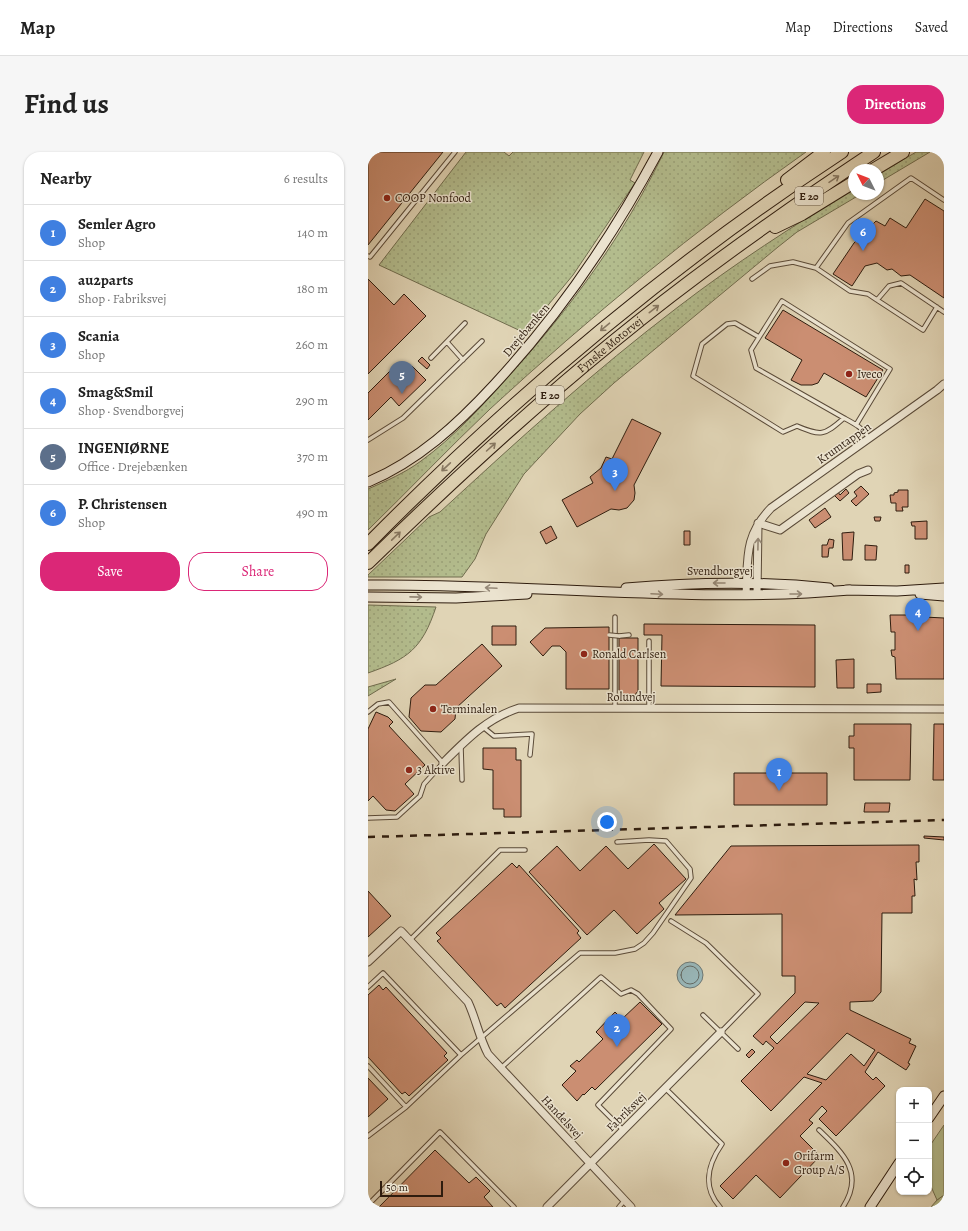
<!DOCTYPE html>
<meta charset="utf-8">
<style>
:root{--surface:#fff;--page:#f6f6f6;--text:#222;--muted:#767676;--line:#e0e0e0;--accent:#db2777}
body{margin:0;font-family:Alegreya,serif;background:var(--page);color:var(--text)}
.controls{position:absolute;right:12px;bottom:12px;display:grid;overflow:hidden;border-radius:8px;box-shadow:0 1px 3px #0004}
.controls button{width:36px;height:36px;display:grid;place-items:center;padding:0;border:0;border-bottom:1px solid var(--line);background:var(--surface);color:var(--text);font:20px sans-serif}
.compass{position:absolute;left:480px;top:12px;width:36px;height:36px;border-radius:50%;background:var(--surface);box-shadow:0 1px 3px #0004;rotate:312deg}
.scale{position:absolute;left:12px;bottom:10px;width:63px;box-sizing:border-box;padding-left:4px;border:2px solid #2e1c0e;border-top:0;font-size:11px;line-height:14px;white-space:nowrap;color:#2e1c0e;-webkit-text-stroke:3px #ebe3cf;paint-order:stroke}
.you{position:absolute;left:239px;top:670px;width:14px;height:14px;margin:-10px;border:3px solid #fff;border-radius:50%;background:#1a73e8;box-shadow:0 0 0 6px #1a73e833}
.badge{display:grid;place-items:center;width:26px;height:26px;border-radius:50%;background:var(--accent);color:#fff;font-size:13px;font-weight:700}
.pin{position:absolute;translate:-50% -33px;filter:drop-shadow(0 1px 2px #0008)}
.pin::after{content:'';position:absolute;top:21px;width:14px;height:12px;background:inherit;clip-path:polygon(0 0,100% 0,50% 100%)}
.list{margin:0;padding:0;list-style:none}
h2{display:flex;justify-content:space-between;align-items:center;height:52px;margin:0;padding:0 16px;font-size:17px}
h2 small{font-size:13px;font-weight:400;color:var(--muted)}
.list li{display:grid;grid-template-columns:26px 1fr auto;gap:12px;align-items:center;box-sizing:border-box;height:56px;padding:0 16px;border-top:1px solid var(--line)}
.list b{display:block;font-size:15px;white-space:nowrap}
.list p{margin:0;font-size:13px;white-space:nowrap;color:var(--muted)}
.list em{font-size:13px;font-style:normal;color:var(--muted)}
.actions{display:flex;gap:8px;padding:12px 16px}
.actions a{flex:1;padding:9px 0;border:1px solid var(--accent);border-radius:16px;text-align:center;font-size:14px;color:var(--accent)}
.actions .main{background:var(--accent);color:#fff}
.icon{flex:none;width:22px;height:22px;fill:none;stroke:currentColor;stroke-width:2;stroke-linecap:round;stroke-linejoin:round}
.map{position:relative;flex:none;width:576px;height:1055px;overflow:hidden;border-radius:16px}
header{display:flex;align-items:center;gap:24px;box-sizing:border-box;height:56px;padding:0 20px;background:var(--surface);border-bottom:1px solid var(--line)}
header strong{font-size:19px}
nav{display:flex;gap:22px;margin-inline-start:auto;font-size:14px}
.intro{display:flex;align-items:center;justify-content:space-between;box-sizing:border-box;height:96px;padding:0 24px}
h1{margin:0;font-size:28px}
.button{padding:10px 18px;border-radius:16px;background:var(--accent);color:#fff;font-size:14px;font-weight:700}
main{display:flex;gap:24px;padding:0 24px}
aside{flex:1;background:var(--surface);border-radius:16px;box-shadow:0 1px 3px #0004}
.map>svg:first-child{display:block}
.grass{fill:url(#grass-dots);stroke:#706c4e}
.forest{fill:url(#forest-crowns);stroke:#706c4e}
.garden{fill:#b3bc8d;stroke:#706c4e}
.water{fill:#98b6b8;stroke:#6e7874}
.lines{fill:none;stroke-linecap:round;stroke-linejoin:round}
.shore{stroke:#636963;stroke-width:1}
.building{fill:#cb8e72;stroke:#2e1c0e;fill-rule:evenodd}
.lane-casing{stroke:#5a4a38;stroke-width:5.5}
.street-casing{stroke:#5a4a38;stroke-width:9}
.secondary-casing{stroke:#2e1c0e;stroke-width:11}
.highway-casing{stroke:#2e1c0e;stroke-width:14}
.lane{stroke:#ebe3cf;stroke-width:3.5}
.street{stroke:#ebe3cf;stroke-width:7}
.secondary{stroke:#ebe3cf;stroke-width:9}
.highway{stroke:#e0d4b5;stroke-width:12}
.rail{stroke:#2e1c0e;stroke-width:2.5;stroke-dasharray:7 7;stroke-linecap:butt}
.lane-bridge-casing{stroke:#5a4a38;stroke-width:5.5;stroke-linecap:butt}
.lane-bridge{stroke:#ebe3cf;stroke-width:3.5}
.oneway{stroke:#877862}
.oneway2{stroke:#968978}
.poi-dot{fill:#8f2418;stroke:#ebe3cf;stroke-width:1.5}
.labels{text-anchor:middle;stroke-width:3;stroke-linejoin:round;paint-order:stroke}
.shield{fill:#ebe3cf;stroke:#675848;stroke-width:1}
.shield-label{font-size:11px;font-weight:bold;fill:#2e1c0e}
.poi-label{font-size:12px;fill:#2e1c0e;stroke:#ebe3cf;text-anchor:start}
.street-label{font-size:12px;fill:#2e1c0e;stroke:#ebe3cf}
</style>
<header>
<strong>Map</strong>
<nav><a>Map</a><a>Directions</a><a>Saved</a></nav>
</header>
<div class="intro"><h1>Find us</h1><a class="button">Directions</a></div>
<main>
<aside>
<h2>Nearby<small>6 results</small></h2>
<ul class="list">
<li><span class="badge" style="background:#3f7fe0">1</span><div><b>Semler Agro</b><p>Shop</p></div><em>140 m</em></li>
<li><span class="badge" style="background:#3f7fe0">2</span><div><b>au2parts</b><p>Shop · Fabriksvej</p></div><em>180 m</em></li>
<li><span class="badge" style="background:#3f7fe0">3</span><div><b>Scania</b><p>Shop</p></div><em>260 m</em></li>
<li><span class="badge" style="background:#3f7fe0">4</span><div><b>Smag&amp;Smil</b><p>Shop · Svendborgvej</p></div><em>290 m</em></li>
<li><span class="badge" style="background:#5c6f8a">5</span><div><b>INGENIØRNE</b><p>Office · Drejebænken</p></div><em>370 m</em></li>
<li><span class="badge" style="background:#3f7fe0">6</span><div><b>P. Christensen</b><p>Shop</p></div><em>490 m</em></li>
</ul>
<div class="actions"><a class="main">Save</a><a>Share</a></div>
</aside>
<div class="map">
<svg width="576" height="1055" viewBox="0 0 576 1055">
<defs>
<pattern id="grass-dots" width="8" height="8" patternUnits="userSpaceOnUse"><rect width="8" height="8" fill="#b3bc8d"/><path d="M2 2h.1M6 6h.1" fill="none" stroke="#9aa178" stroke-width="1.8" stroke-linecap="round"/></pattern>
<pattern id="forest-crowns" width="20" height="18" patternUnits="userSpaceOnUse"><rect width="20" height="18" fill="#b3bc8d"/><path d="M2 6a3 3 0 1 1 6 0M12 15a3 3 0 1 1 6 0" fill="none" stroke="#9aa178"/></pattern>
</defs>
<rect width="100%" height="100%" fill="#e0d4b5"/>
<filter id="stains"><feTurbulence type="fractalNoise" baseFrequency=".005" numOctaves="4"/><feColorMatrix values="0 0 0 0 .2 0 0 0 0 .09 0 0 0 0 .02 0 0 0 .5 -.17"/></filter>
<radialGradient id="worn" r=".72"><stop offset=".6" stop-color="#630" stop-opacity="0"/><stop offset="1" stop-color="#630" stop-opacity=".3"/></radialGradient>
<path class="grass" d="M98 0H136L141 4 145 0H276L262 28 267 31 205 123 157 181 11 113Z
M296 0H438C327 78 222 165 122 257 81 296 41 338 0 378V337C18 329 37 321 53 309 86 285 113 255 140 225 202 157 256 83 296 0Z
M548 0H562L510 31V23Z
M486 37V42H493L429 80 410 95 246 231 212 262 156 322 118 382 107 407 94 425H0V423L61 365 72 360C149 289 227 218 310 155 366 112 426 73 486 37Z
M0 453 68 455C54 497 40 507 0 521Z
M28 527 0 544V535Z"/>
<path class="forest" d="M576 1043V1055H563L569 1048Z"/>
<path class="garden" d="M576 973V1043L569 1048 561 1030V995Z"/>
<path class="water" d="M309 823a13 13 0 1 1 26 0a13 13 0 1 1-26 0Z"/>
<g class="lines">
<path class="shore" d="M313 823a9 9 0 1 1 18 0a9 9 0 1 1-18 0Z"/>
</g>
<path class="building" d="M0 0H75L0 93Z
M557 47 576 59V146L542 123 533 124 524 117 519 118 509 111 497 114 484 134 465 122 486 91 508 69 517 74 522 66 538 76Z
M0 127 26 153 36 142 58 164 0 222Z
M415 158 515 218 498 245 456 221 450 231 444 233H433L423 228 434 208 397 186Z
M54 205 62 213 59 217 50 209Z
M44 214 58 228 31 254 23 245 0 268V241L25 216 31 222 28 224 31 227Z
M264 267 293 281 266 333 267 341 266 348 259 356 251 358 243 357 209 375 194 348 225 331 222 325 233 316 238 305 244 307Z
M493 334 501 342 488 354 483 349 489 344 486 340Z
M478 337 481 341 472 349 466 343 470 340 472 343Z
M530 338H540V355H534L535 359H528V351H523L522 343H526V341L530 340Z
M457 356 463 365 447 376 441 368Z
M506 365H513L512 369H507Z
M559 369V387H547V374H544L543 370Z
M183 374 189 386 178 392 172 380Z
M316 379H322V393H316Z
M486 380 484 408H475L474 381Z
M461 387 466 388 465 396H461L460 405H454V393H459Z
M497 393 509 394 508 408H497Z
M537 413H541V421H537Z
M522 463H555L556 465 576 466V527H528L527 505 524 504 523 498H527V480H523Z
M276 472 447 473V535L293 534 294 483H276Z
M124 474H148V493H124Z
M241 475V537H198V500L192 494H184L175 504 162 490 177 476Z
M251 486H270V539L266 544 261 546 256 544 251 538Z
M114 492 134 514 88 556 87 567 73 580 53 579 41 565 43 546 57 533H68Z
M486 507V536H469L468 508Z
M499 532H513V540L499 541Z
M8 560 20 565 25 570 21 574 57 613 37 632 46 642 27 659 18 658 5 644 0 649V577Z
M486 572H543L542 628H486V596H481V584H486Z
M566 572H576V628H565Z
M115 596H148V608H153V665H136V657H125V618L115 617Z
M366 621H459V653H366Z
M497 651H522L521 660H496Z
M556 684 576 685V688L556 686Z
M286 692 318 727 291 751 296 757 269 782 246 758 219 783 161 720 189 694 212 719 238 694 260 717Z
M551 693V710H548L549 728 546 727 547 744H544V761H514L513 840 505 849 482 850V858L543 887 541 891 548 894 540 911 542 912 538 918 510 900 497 920 505 928 508 925 517 934 468 984 451 967 459 959 454 954 441 968 445 971 432 984 452 1004 412 1046 388 1023 365 1047 352 1034 454 931 436 925 403 959 373 929 406 896 398 889 395 893 385 884 427 841V824H414V762L307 763 363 694ZM437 850 451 851 409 892 402 885ZM479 881 507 898 496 914 483 902 458 928 439 922Z
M144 711 149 716 151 713 211 779 209 781 213 786 137 856 133 851 129 854 69 789 73 786 68 781Z
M0 739 23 764 0 785Z
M11 833 15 838 18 835 79 901 76 904 80 908 41 944 37 940 34 942 0 905V843Z
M272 850 294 872 227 938 224 935 216 943 215 942 209 949 194 933 208 919 202 914 209 908 211 910 235 887 228 880 247 860 254 867Z
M384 897 387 900 381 906 378 903Z
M0 926 20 947 0 965Z
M67 998 101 1031 108 1025 122 1039 116 1045 125 1055H11Z"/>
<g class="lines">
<g class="lane-casing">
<path id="lane" d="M0 104 2 105 87 0
M448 116 480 71 543 26 576 48
M384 127 402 114 425 110 448 116 482 139 500 142 509 148
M569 155 555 178 509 148 521 134 533 131 576 160
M391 185 367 171 359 172 334 192 325 224 415 280 429 274C453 284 456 284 476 266
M79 190 95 208
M63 206 97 171
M488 273 522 217 414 149 383 198 388 216 476 266C487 272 495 276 501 286
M0 288 35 266 114 189
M251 484 261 483
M247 556V465
M281 556V489
M0 560 10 552 21 550 75 611 56 632 52 644 29 665 0 666
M115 575 126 584 164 582 162 603
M93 595 94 628
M303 769 338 791 390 842 353 880
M42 788 132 698H157
M0 835 15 821 93 903
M335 863 370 897
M0 914 38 955
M133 916 233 825 253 842 263 838 270 842 303 877 230 953 255 978
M297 936 354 992C340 1012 334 1035 352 1055
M451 978C475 1001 497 1021 475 1055
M0 984 38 955 93 903 212 801H247L267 797 276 791 285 781 323 726 322 717 298 689 281 688 249 690
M0 1053 72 980 146 1055
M251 1055 257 1048"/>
</g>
<g class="street-casing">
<path id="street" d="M390 371 412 378 490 322 500 318
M378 442C380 406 376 384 403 356L569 238 576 232
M389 442 390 372
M75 611C98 588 119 566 151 556L576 557
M0 810 33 779 100 850C108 867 111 885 120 902L263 1055
M179 1055 353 880"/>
</g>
<g class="secondary-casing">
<path id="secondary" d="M0 330C50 309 90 272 126 233 191 163 245 84 290 0
M0 433C161 431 321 452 482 438
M258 436C326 430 393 429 461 436
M478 438 529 439 576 436
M552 442 576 444
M0 445 88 446 159 442
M561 966 576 944
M502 1055 531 1011"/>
</g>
<g class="highway-casing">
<g id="highway">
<path d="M505 18 535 0"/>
<path d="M419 28 456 0"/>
<path d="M407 75 434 62 486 30"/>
<path d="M0 392C144 246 302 113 474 0"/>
<path id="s1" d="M0 411C79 334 160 259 246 189 329 121 417 59 506 0"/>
</g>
</g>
<use href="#lane" class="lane"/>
<use href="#street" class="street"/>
<use href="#secondary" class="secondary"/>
<use href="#highway" class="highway"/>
<path class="rail" d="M0 685 576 668"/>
<g class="lane-bridge-casing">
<path id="lane-bridge" d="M241 483 251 484"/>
</g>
<use href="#lane-bridge" class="lane-bridge"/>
</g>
<defs><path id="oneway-shaft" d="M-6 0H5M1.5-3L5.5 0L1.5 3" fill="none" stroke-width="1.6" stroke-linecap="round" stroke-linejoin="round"/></defs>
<g class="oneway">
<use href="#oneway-shaft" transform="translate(466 27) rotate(-34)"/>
<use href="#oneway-shaft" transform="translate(286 157) rotate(-38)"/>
<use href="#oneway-shaft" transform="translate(237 175) rotate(140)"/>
<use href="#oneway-shaft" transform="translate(123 295) rotate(-42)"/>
<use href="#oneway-shaft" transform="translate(78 315) rotate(137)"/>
<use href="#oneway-shaft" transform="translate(28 384) rotate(-44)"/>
</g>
<g class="oneway2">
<use href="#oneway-shaft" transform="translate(390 392) rotate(-89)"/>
<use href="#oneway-shaft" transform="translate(351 431) rotate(180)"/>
<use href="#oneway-shaft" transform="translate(123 436) rotate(-177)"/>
<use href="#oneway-shaft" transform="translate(289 442) rotate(3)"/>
<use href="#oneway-shaft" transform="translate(428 442)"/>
<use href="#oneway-shaft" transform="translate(48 445) rotate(1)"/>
</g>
<g class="poi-dot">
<circle cx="19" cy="46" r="4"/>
<circle cx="481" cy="222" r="4"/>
<circle cx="216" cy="502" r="4"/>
<circle cx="65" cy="557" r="4"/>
<circle cx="41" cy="618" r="4"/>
<circle cx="418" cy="1011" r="4"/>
</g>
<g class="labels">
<g class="shield">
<rect x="427" y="35" width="28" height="18" rx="3"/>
<rect x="168" y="234" width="28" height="18" rx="3"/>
</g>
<g class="shield-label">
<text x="441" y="48">E 20</text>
<text x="182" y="247">E 20</text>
</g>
<g class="poi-label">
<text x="27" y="50">COOP Nonfood</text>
<text x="489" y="226">Iveco</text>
<text x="224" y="506">Ronald Carlsen</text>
<text x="73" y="561">Terminalen</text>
<text x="49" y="622">3 Aktive</text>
<text x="426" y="1008">Orifarm<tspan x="426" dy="14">Group A/S</tspan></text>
</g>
<g class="street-label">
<text transform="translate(158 178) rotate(-50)" y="4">Drejebænken</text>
<text dy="4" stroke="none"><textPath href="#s1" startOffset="326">Fynske Motorvej</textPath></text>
<text transform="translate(476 291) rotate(-35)" y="4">Krumtappen</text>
<text x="352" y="423">Svendborgvej</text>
<text x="263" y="549">Rolundvej</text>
<text transform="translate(258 960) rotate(-45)" y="4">Fabriksvej</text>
<text transform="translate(194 965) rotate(47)" y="4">Handelsvej</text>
</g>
</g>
<rect width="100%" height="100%" filter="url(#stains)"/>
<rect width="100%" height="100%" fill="url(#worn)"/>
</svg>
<div class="controls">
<button>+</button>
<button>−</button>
<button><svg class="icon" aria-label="locate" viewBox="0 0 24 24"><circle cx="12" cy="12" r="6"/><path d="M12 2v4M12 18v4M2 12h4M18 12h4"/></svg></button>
</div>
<svg class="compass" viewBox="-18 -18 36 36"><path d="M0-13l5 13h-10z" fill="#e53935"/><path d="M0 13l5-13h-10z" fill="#767676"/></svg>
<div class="scale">50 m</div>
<div class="you"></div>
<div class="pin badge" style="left:411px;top:639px;background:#3f7fe0">1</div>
<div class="pin badge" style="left:249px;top:895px;background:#3f7fe0">2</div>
<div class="pin badge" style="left:247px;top:339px;background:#3f7fe0">3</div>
<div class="pin badge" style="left:550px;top:479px;background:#3f7fe0">4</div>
<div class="pin badge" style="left:34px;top:242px;background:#5c6f8a">5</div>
<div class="pin badge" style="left:495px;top:99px;background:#3f7fe0">6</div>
</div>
</main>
